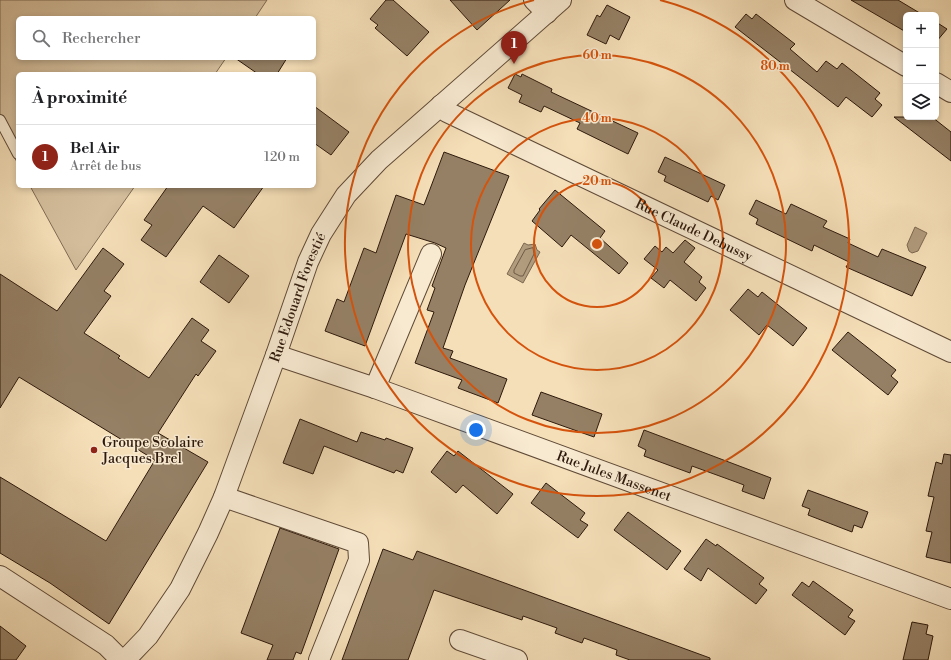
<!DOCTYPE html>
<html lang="fr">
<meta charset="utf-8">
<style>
:root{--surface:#fff;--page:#f6f6f6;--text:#202124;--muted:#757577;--line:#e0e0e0;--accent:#8f2418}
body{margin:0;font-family:"Libre Bodoni",serif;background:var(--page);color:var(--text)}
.controls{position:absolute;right:12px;top:12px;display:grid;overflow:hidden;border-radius:6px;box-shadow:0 2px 6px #0003}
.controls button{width:36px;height:36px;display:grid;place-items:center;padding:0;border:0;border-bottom:1px solid var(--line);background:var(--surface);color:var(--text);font:20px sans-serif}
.you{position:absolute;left:476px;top:430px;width:14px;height:14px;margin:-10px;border:3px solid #fff;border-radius:50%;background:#1a73e8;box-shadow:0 0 0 6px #1a73e833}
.badge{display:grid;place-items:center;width:26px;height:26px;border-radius:50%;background:var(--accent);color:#fff;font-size:13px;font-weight:700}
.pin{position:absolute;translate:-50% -33px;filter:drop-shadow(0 1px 2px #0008)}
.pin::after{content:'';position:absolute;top:21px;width:14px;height:12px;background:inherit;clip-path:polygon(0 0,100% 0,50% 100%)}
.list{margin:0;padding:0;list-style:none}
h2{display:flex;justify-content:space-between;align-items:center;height:52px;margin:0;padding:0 16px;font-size:17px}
h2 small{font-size:13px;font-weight:400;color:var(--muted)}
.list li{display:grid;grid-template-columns:26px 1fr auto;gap:12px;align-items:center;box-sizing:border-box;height:64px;padding:0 16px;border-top:1px solid var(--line)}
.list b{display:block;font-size:15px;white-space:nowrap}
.list p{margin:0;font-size:13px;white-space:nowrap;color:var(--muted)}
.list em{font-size:13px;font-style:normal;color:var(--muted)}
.icon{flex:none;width:22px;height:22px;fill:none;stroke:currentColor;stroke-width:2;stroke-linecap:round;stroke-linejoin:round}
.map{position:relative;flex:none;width:951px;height:660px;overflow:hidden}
.search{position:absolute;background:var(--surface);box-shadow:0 2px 6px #0003;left:16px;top:16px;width:300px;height:44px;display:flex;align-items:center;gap:10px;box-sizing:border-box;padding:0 14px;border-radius:6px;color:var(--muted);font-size:15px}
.panel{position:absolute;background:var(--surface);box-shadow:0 2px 6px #0003;left:16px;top:72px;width:300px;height:116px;border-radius:6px}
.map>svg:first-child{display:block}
.green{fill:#d3bd9b;stroke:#806b54}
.water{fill:#b19c7e;stroke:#7c6850}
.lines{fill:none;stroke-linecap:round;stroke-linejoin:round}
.shore{stroke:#6f5a45;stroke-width:1}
.building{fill:#958065;stroke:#2d190c}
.lane-casing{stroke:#5f4a37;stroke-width:12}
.street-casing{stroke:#5f4a37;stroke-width:22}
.lane{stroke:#f8ead1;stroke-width:10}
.street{stroke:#f8ead1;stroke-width:20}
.ring{fill:none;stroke:#d5530c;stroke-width:2}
.poi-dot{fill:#8f2418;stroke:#f8ead1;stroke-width:1.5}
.labels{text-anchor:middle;stroke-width:3;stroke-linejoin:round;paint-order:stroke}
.street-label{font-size:14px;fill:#2d190c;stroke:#f8ead1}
.poi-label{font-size:14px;fill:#2d190c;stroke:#f8ead1;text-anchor:start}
.centre{fill:#d5530c;stroke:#f8ead1;stroke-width:2}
.ring-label{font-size:12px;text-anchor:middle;font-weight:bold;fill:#d5530c;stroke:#f8ead1;stroke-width:3;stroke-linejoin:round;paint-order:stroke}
</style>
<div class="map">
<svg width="951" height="660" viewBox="0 0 951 660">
<rect width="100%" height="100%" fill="#f5dfb8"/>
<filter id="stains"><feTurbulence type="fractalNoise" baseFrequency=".005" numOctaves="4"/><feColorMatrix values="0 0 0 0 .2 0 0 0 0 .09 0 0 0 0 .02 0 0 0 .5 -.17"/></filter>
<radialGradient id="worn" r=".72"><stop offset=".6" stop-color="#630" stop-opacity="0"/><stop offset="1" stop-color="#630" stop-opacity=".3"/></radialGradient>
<path class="green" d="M0 0H267L255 18H18V58H226L215 74H18V164L0 131Z
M30 186H135L76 270Z"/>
<path class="water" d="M915 227 927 233 918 251 912 253 909 251 907 245Z
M524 243 528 245 535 244 537 250 540 252 523 283 507 274Z"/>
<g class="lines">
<path class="shore" d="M533 248 534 254 523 276H520L514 273V270L525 250Z"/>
</g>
<path class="building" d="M386 0H393L429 32 407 56 375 28 378 25 370 19Z
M450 0H510L477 30Z
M851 0H898L923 15H906V32Z
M607 5 630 17 619 40 610 35 606 44 587 35 597 15 600 17Z
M746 14 752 19 756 14 795 44 790 49 817 72 826 61 837 69 842 63 880 93 875 99 882 105 872 117 846 97 838 107 735 27Z
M936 22 947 29 936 42Z
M235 58H287L277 74H258Z
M515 74 521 77 522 74 552 89 551 92 638 133 628 154 577 129 580 123 544 106 541 112 519 102 522 95 508 88Z
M314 106 349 132 331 155 314 143Z
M894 117H932L951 132V161Z
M444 152 509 176 465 285 443 348 453 351 450 358 507 379 498 403 458 388 462 380 415 363 434 312 427 310 435 288 432 286 446 248 435 243 406 234 365 346 325 331 337 299 344 302 364 248 376 253 396 195 424 205Z
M665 157 725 185 718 200 711 196 708 202 664 181 666 176 658 172Z
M168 186H264L234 228 203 206 166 257 141 240 152 225 144 220Z
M555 190 605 231 600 238 628 263 619 274 571 235 562 247 532 221 540 210 539 209Z
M756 200 786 214 791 204 827 221 823 227 850 239 848 243 878 257 882 249 926 267 912 296 846 267 849 262 814 245 812 251 756 224 758 219 749 214Z
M685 240 695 248 684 262 702 277 699 282 706 288 696 301 670 280 664 288 651 278 658 270 644 259 655 246 662 252 666 247 673 253Z
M103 248 124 264 104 291 111 296 84 333 120 356 118 358 149 378 192 318 209 330 201 341 216 351 198 376 196 374 158 433 208 462 109 624 50 583 0 553V477L106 541 155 460 19 377 0 408V274L57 311Z
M219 255 249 276 229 303 200 282Z
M748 289 758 297 762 292 807 328 793 346 767 325 759 335 730 310Z
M848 332 896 370 891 376 898 382 888 395 832 350Z
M541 392 602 414 594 437 532 415Z
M300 419 357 442 361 432 385 440 386 438 413 448 403 473 396 470 394 473 324 446 313 474 283 463Z
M644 430 771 478 764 499 742 491 744 485 736 482 692 466 690 473 644 456 646 450 638 446Z
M447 451 454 456 458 451 513 494 497 514 463 485 456 493 431 472Z
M944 454 951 455V563L926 557 932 532 926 531 934 497 928 496 936 462 942 464Z
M546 483 585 513 580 520 588 525 578 538 531 503Z
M808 490 868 512 862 528 854 525 852 532 808 515 810 509 802 506Z
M628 512 681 551 667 570 614 530Z
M280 528 339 549 301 654 296 652 293 660H267L273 645 241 633Z
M706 539 716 546 717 544 764 578 759 584 767 590 756 604 708 568 701 581 684 569Z
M383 549 413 560 417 551 710 658V660H630L616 655 617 650 584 638 582 643 555 633 557 628 523 616 522 620 434 590 408 660H342Z
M813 581 853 610 848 617 855 621 845 635 792 595 802 582 809 587Z
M912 622 928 625 926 634 933 636 928 660H903Z
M0 626 26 646 16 660H0Z"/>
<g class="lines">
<g class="lane-casing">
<path id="lane" d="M0 120 18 154"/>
</g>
<g class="street-casing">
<g id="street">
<path d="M534 0 547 13"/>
<path d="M795 0 906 66"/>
<path d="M936 83 951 92"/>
<path id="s1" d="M441 105 447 112 951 352"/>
<path id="s2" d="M276 355 375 388 951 599"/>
<path d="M375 388 431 254"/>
<path d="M224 497 358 543 359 560 319 660"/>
<path d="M0 576 106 645 121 660"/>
<path d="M460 640 517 660"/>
<path id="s3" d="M125 660 148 636 180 589 208 533 224 497 276 355 308 262 321 234 346 195 379 160 561 0"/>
</g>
</g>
<use href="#lane" class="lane"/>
<use href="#street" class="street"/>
</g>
<g class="ring">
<circle cx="597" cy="244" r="63"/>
<circle cx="597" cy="244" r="126"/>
<circle cx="597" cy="244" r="189"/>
<path d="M660 0A252 252 0 1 1 534 0"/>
</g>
<circle class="poi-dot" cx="94" cy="450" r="4"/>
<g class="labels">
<g class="street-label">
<text dy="5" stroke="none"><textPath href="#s1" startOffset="283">Rue Claude Debussy</textPath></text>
<text dy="5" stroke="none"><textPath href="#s3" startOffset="405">Rue Edouard Forestié</textPath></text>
<text dy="5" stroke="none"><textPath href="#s2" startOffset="359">Rue Jules Massenet</textPath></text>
</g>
<g class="poi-label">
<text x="102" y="447">Groupe Scolaire<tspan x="102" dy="16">Jacques Brel</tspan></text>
</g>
</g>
<circle cx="597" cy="244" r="6" class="centre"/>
<g class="ring-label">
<text x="597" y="59">60 m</text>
<text x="775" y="70">80 m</text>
<text x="597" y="122">40 m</text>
<text x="597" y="185">20 m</text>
</g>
<rect width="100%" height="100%" filter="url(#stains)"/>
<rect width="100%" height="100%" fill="url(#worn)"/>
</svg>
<div class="controls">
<button>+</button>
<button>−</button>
<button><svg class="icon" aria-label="layers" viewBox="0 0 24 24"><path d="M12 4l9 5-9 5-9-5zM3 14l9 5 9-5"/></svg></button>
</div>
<div class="you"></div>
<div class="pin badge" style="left:514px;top:64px">1</div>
<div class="search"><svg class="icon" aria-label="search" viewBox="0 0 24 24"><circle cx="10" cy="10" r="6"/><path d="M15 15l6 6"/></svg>Rechercher</div>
<section class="panel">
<h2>À proximité<small></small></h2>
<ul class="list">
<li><span class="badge">1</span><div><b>Bel Air</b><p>Arrêt de bus</p></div><em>120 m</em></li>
</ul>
</section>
</div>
